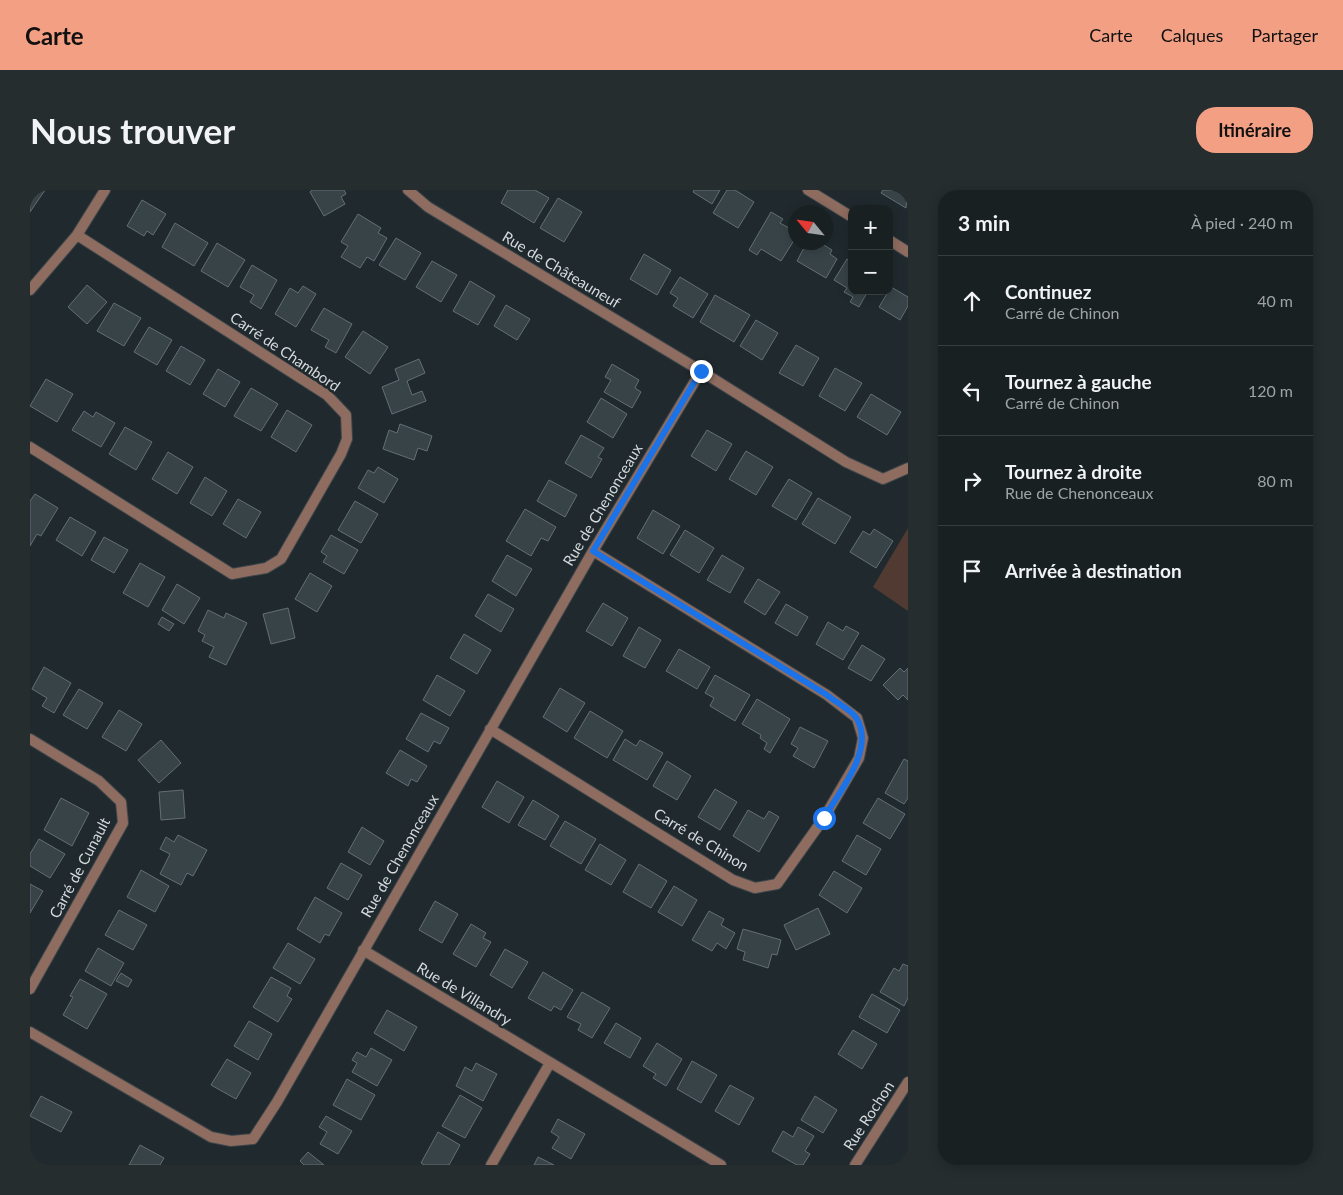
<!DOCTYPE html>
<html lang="fr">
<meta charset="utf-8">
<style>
:root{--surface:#182022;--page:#252d2f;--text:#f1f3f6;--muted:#9fa3a5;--line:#363e40;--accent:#f39f83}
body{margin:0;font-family:Lato,sans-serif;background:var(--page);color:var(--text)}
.controls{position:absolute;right:15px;top:15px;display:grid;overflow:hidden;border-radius:10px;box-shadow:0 2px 12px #0003}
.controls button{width:45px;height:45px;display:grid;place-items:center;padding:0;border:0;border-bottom:1px solid var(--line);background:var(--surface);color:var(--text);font:25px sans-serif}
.compass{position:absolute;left:758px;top:15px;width:45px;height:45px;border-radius:50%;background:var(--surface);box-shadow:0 2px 12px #0003;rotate:299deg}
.stop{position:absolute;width:15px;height:15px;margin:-11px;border:4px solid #1a73e8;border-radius:50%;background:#fff}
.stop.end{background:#1a73e8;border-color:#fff;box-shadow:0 1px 5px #0008}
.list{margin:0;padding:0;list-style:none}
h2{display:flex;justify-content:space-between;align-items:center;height:65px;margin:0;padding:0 20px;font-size:21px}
h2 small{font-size:16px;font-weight:400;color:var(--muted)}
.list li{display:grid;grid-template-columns:32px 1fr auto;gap:15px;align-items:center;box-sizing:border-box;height:90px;padding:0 20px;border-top:1px solid var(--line)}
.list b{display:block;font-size:19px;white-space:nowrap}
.list p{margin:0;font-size:16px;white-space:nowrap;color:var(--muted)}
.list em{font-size:16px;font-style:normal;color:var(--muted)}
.icon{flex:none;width:28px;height:28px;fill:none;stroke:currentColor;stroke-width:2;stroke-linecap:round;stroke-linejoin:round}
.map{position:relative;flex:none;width:878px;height:975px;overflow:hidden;border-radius:20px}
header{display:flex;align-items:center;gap:30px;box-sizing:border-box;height:70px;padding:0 25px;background:var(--accent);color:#111}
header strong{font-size:24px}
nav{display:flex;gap:28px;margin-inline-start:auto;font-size:18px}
.intro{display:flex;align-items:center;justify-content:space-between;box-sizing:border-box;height:120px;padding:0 30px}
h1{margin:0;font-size:35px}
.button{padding:12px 22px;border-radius:20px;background:var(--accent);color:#111;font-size:18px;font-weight:700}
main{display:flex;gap:30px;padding:0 30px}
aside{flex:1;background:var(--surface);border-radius:20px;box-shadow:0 2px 12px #0003}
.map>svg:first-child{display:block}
.green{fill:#513a32}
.building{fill:#374347;stroke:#636f74}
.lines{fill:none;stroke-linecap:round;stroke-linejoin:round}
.street-casing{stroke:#3d464a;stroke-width:12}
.street{stroke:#8f6c60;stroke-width:10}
.route{stroke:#1a73e8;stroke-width:6}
.labels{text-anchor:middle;stroke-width:5;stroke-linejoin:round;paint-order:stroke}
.street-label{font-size:15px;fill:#d4dadd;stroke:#202a2e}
</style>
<header>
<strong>Carte</strong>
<nav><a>Carte</a><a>Calques</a><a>Partager</a></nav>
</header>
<div class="intro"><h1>Nous trouver</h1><a class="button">Itinéraire</a></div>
<main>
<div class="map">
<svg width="878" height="975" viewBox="0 0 878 975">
<rect width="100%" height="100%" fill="#202a2e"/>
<path class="green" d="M878 338V421L843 397Z"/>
<path class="building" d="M0 0H15L0 22Z
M282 0H314L316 4 311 7 315 14 294 26 280 2Z
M478 0H505L519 8 504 33 471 13Z
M664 0H690L682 14 663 2Z
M697 0H705L724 12 708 38 683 23Z
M853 0H878L876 18 851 3Z
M528 8 552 22 534 52 510 38Z
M112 10 136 24 123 45 117 41 114 46 97 36Z
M741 22 753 29 750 33 766 42V47L751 71 731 59 727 65 719 60Z
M328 24 351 38 348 43 357 48 344 71 337 67 330 78 311 67 318 56 311 52Z
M145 33 178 53 164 76 132 57Z
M366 48 391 63 375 90 349 75Z
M777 52H789L802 60 800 64 807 69 796 88 767 71Z
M187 53 215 70 198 97 171 81Z
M614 64 641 80 627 105 600 89Z
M817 69 822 72V101H838L829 117 820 112 823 107 814 102 817 98 804 90Z
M402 71 427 85 411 112 386 97Z
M222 75 247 90 231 119 220 112 224 105 210 97Z
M650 87 678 104 663 128 643 116 648 108 640 103Z
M440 91 465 106 448 135 423 121Z
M57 95 77 112 57 134 38 117Z
M273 96 286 104 266 137 245 124 260 98 268 103Z
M861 97 878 107V116L870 130 849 117Z
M685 105 720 125 704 152 670 132Z
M84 113 111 128 94 156 67 141Z
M476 115 500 129 487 150 464 136Z
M294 118 322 134 306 163 295 157 299 150 281 140Z
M726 130 748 143 732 170 710 156Z
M119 137 142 150 127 175 104 162Z
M333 141 358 157 340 184 315 167Z
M766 155 789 168 773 196 749 183Z
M151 156 175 170 160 195 136 181Z
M389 169 395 183 377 191 382 205 392 201 396 211 362 224 352 197 369 190 365 179Z
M582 174 609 190 605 198 611 202 602 218 574 202 581 190 575 187Z
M805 178 832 193 815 221 789 206Z
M188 179 210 192 195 217 173 204Z
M16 189 43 204 27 232 0 216Z
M221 198 248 214 231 241 204 226Z
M841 204 871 222 857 245 827 227Z
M571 208 597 224 583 248 557 232Z
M257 220 282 235 266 262 241 247Z
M54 221 63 227 66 222 85 233 71 257 42 240Z
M370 234 402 246 397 261 388 258 384 270 353 259 359 240 367 243Z
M95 237 122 252 106 280 79 264Z
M677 240 702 254 686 281 661 266Z
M551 245 574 258 568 267 572 269 561 288 535 273Z
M716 261 743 277 726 305 699 289Z
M138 262 163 277 147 304 122 289Z
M348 277 368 289 354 313 328 298 338 280 344 283Z
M175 287 197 301 182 326 160 313Z
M759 289 782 303 766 330 742 316Z
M519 290 547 305 535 327 507 311Z
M5 304 28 318 11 346 7 344 0 356V311Z
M788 308 821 327 805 354 772 334Z
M208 309 231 322 216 348 193 334Z
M325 311 348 324 331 353 308 340Z
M495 319 526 337 518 351 511 348 501 366 476 351Z
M623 320 650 336 633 364 607 348Z
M40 327 66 342 52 366 26 350Z
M844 339 863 351 846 378 820 362 833 341 840 345Z
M655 340 684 358 669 383 640 365Z
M301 345 328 360 314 384 293 372 297 366 291 362Z
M74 347 98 360 84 383 61 370Z
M477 365 502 379 486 406 462 391Z
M692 365 714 378 700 403 677 390Z
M110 373 135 387 118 417 93 403Z
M280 383 302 396 287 422 265 409Z
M728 389 750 402 735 425 714 412Z
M147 394 170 408 154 434 132 420Z
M458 404 484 419 471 442 445 426Z
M573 413 598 428 582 456 556 441Z
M756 414 778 427 767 446 745 433Z
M258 418 265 448 241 454 233 424Z
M178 420 194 428 196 423 217 433 196 475 179 467 184 457 172 451 175 445 168 441Z
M132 427 144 434 139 441 128 434Z
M798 432 813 441 816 436 829 443 813 470 786 454Z
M609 437 631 450 615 478 593 466Z
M434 444 461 460 447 484 420 468Z
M832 455 855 469 841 491 818 478Z
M649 459 680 477 667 499 636 481Z
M14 477 41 493 24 523 12 516 17 508 2 499Z
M870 478 874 482 878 478V510L873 505 868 510 853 495Z
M407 485 435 501 420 526 393 510Z
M685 485 720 505 705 531 680 516 684 508 675 503Z
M530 498 555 513 537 542 513 527Z
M49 499 73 513 57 539 33 525Z
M727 509 760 529 740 563 734 559 737 553 730 548 731 545 712 534Z
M89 520 112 534 96 561 72 547Z
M560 521 593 541 577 568 544 548Z
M391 523 419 538 410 554 404 551 398 562 376 549Z
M770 537 798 551 784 578 763 566 768 558 761 554Z
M595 549 606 556 610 550 633 563 617 590 583 570Z
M131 550 151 573 129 593 108 570Z
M370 560 397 576 387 592 381 589 378 596 356 583Z
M874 569 878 571V608L874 614 855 603Z
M637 571 661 586 647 610 623 596Z
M467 591 494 607 479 633 452 617Z
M685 599 707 612 690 640 668 627Z
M153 600 155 628 131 630 129 602Z
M31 608 59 623 42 656 14 640Z
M848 608 875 624 860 649 833 633Z
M503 610 529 626 515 650 488 635Z
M718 620 734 629 739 621 749 627 729 662 703 646Z
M535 631 566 649 551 674 520 656Z
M332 637 354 651 340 675 318 662Z
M148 645 177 660 163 686 157 683 151 695 130 684 140 664 130 659 136 647 144 652Z
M827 645 851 659 836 685 812 671Z
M9 649 35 664 20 688 0 676V664Z
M570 654 596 670 581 695 555 680Z
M311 673 332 685 318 710 297 698Z
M609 674 637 691 621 718 593 702Z
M111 680 139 696 125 722 97 707Z
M804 681 832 698 817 723 789 705Z
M0 694 13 701 0 723Z
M644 696 667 710 652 736 628 722Z
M285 707 312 723 299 746 295 744 290 753 267 739Z
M405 711 428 724 412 753 389 740Z
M788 718 800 744 766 760 754 735Z
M89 720 117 735 103 760 75 745Z
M679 721 694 729 691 735 705 743 696 759 687 753 682 761 662 750Z
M441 734 456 743 453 748 461 752 446 777 423 764Z
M713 739 751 750 747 765 742 764 738 778 713 770 715 762 707 759Z
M258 753 285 769 270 794 243 778Z
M68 758 94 773 81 796 55 781Z
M475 759 498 772 482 798 460 785Z
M873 774 878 776V808L874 816 850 802 864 778 869 781Z
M513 782 543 800 531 820 524 816 521 821 498 808Z
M91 783 102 790 98 797 86 791Z
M241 787 261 798 257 806 262 809 248 832 223 817Z
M50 789 77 804 57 839 33 825 43 807 40 806Z
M552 802 580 818 562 848 548 840 551 834 537 827Z
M842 804 870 820 857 843 829 827Z
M357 820 387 837 374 861 344 843Z
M219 831 242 844 228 870 204 856Z
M586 833 611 848 600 868 574 853Z
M823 840 847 854 832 879 808 864Z
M627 853 652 869 636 896 623 888 626 884 613 876Z
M341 858 362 870 347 896 322 882 327 873 322 870 327 862 336 867Z
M197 869 221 883 206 909 181 895Z
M662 871 687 885 671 913 647 899Z
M446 873 467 884 453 911 426 896 435 877 442 881Z
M317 889 345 905 331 930 303 915Z
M700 895 724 908 709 935 685 921Z
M430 905 452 918 435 948 412 936Z
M11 906 42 922 31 942 0 926Z
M785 906 807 920 793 943 771 930Z
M296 926 322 941 308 964 290 954 297 942 289 937Z
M528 929 555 944 541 969 522 958 529 947 521 942Z
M768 937 784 946 775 961 780 964 773 975H767L742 961 753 941 763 947Z
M408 942 430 955 419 975H394L391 973Z
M110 955 134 968 130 975H99Z
M278 962 294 975H274L270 971Z
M508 967 524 975H504Z"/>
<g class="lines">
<g class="street-casing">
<path id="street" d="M378 0 398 17 671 181 816 272 853 289 878 278
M778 0 822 27
M859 50 878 62
M0 100 47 45 75 0
M0 257 202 384 236 378 251 369 311 264 317 249 316 225 297 205 47 45
M460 539 703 690 725 698 747 694 794 628 829 568 833 548 827 528 797 505 563 361
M0 549 69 591 91 612 93 633 0 799
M333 760 691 975
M0 842 181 947 201 951 223 949 247 912 563 361 671 181
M461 975 520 873
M825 975 878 892"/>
</g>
<use href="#street" class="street"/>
</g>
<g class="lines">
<path class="route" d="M671 181 563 361 797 505C805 512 822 520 827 529 845 560 809 602 794 628"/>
</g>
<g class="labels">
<g class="street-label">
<text transform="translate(531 80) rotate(31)" y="5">Rue de Châteauneuf</text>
<text transform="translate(255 162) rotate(34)" y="5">Carré de Chambord</text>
<text transform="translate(573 315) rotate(-59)" y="5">Rue de Chenonceaux</text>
<text transform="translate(671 650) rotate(31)" y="5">Carré de Chinon</text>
<text transform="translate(370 666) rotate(-60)" y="5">Rue de Chenonceaux</text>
<text transform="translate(50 678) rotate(-62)" y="5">Carré de Cunault</text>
<text transform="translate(434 804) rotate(31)" y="5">Rue de Villandry</text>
<text transform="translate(839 926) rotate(-57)" y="5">Rue Rochon</text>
</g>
</g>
</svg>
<div class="controls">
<button>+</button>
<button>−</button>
</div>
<svg class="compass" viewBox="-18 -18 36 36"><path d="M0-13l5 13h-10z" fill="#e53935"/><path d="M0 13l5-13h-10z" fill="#9fa3a5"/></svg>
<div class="stop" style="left:794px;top:628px"></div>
<div class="stop end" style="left:671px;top:181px"></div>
</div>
<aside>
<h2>3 min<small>À pied · 240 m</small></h2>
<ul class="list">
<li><svg class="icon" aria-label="ahead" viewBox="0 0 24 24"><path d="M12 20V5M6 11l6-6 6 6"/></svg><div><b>Continuez</b><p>Carré de Chinon</p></div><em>40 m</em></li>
<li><svg class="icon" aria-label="left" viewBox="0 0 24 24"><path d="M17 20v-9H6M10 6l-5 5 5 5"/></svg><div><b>Tournez à gauche</b><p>Carré de Chinon</p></div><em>120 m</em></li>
<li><svg class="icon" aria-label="right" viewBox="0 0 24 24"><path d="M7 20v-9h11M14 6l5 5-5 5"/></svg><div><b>Tournez à droite</b><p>Rue de Chenonceaux</p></div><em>80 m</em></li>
<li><svg class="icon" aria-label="arrive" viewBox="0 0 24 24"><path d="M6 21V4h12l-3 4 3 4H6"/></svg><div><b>Arrivée à destination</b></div></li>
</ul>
</aside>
</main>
